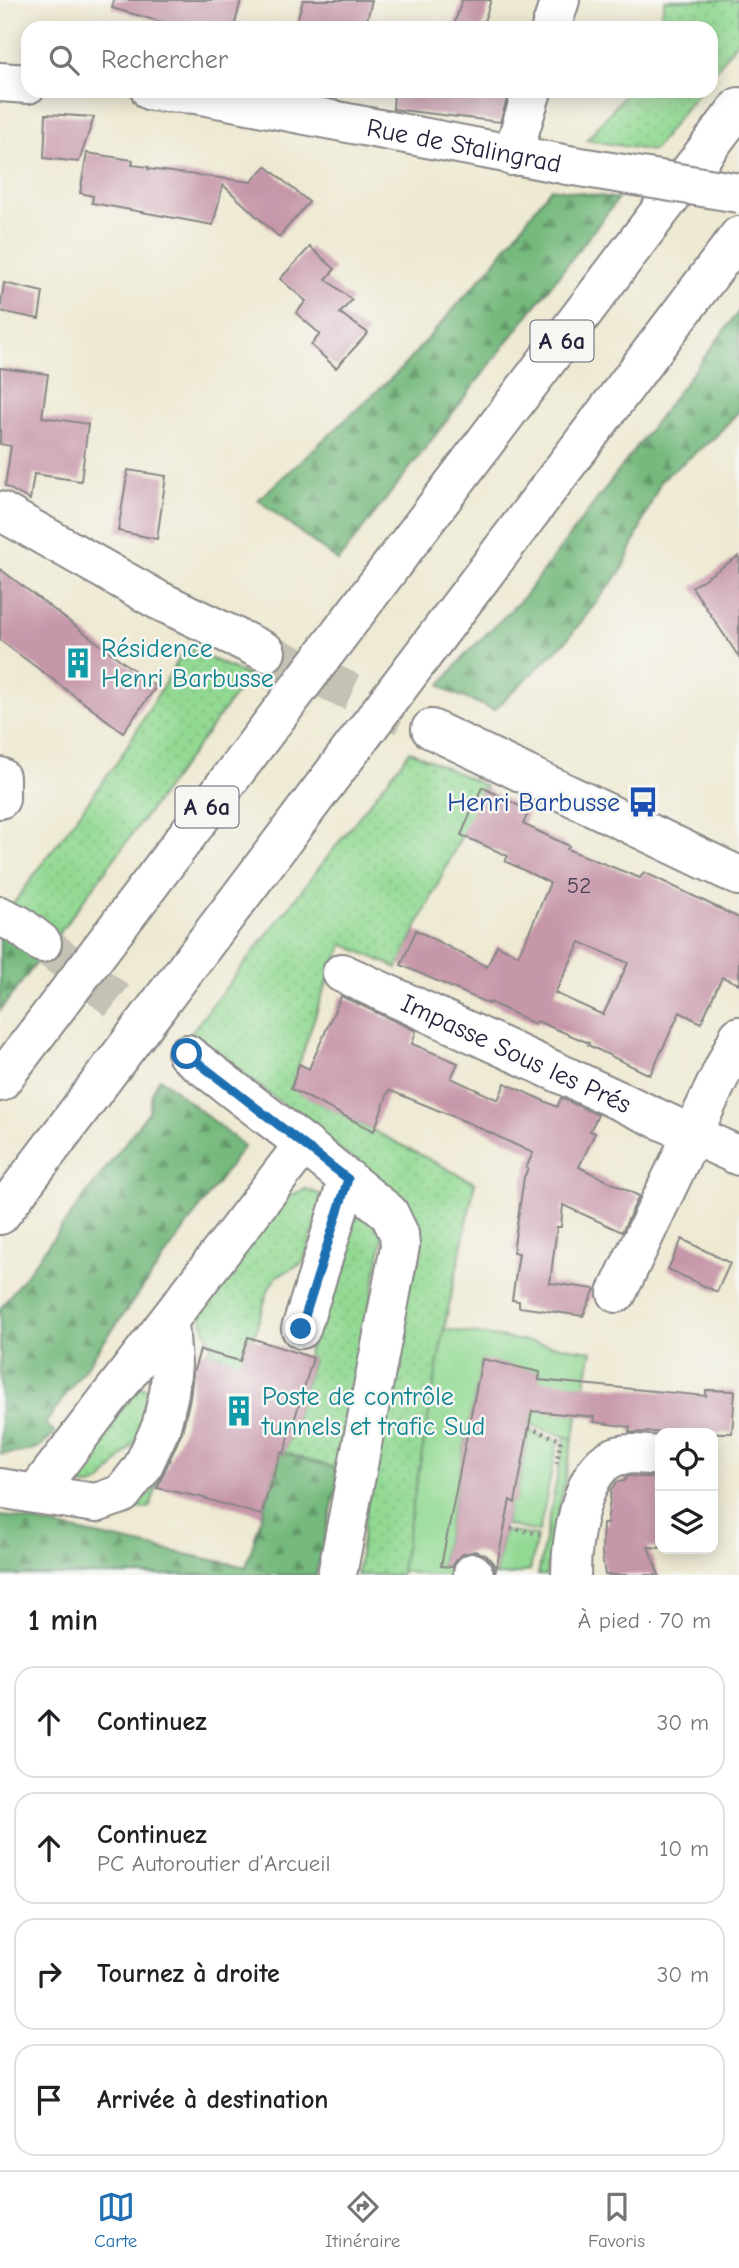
<!DOCTYPE html>
<html lang="fr">
<meta charset="utf-8">
<style>
:root{--surface:#fff;--page:#f6f6f6;--text:#202124;--muted:#757577;--line:#e0e0e0;--accent:#1f6fb2}
body{margin:0;font-family:"Comic Neue",sans-serif;background:var(--page);color:var(--text)}
.controls{position:absolute;right:21px;bottom:21px;display:grid;overflow:hidden;border-radius:14px;box-shadow:0 4px 18px #0003}
.controls button{width:63px;height:63px;display:grid;place-items:center;padding:0;border:0;border-bottom:2px solid var(--line);background:var(--surface);color:var(--text);font:35px sans-serif}
.stop{position:absolute;width:21px;height:21px;margin:-16px;border:5px solid #1f6fb2;border-radius:50%;background:#fff}
.stop.end{background:#1f6fb2;border-color:#fff;box-shadow:0 2px 7px #0008}
.list{margin:0;padding:0;list-style:none}
h2{display:flex;justify-content:space-between;align-items:center;height:91px;margin:0;padding:0 28px;font-size:30px}
h2 small{font-size:23px;font-weight:400;color:var(--muted)}
.list li{display:grid;grid-template-columns:46px 1fr auto;gap:21px;align-items:center;box-sizing:border-box;height:112px;margin:0 14px 14px;padding:0 14px;border:2px solid var(--line);border-radius:21px}
.list b{display:block;font-size:26px;white-space:nowrap}
.list p{margin:0;font-size:23px;white-space:nowrap;color:var(--muted)}
.list em{font-size:23px;font-style:normal;color:var(--muted)}
.icon{flex:none;width:38px;height:38px;fill:none;stroke:currentColor;stroke-width:2;stroke-linecap:round;stroke-linejoin:round}
.map{position:relative;flex:none;width:739px;height:1575px;overflow:hidden}
.search{position:absolute;background:var(--surface);box-shadow:0 4px 18px #0003;left:21px;right:21px;top:21px;height:77px;display:flex;align-items:center;gap:18px;box-sizing:border-box;padding:0 24px;border-radius:21px;color:var(--muted);font-size:26px}
.sheet{height:595px;background:var(--surface)}
nav{display:flex;justify-content:space-around;align-items:center;box-sizing:border-box;height:98px;border-top:2px solid var(--line);background:var(--surface);font-size:19px;color:var(--muted)}
nav a{display:grid;justify-items:center;gap:4px}
nav .on{color:var(--accent)}
.map>svg:first-child{display:block}
.grass{fill:url(#grass-dots);stroke:#5a7e67;stroke-width:2}
.forest{fill:url(#forest-firs);stroke:#4c6e5c;stroke-width:2}
.green{fill:#92d993;stroke:#5a7e67;stroke-width:2}
.building{fill:#c696a9;fill-rule:evenodd}
.lines{fill:none;stroke-linecap:round;stroke-linejoin:round}
.minor-tunnel{stroke:#c5c1b4;stroke-width:38;stroke-dasharray:38 19;stroke-linecap:butt}
.minor-casing{stroke:#888686;stroke-width:42}
.highway-casing{stroke:#888686;stroke-width:42}
.path{stroke:#888686;stroke-width:4.5;stroke-dasharray:2 5;stroke-linecap:butt}
.minor{stroke:#fff;stroke-width:38}
.highway{stroke:#fff;stroke-width:38}
.minor-bridge-casing{stroke:#888686;stroke-width:42;stroke-linecap:butt}
.minor-bridge{stroke:#fff;stroke-width:38}
.route{stroke:#1f6fb2;stroke-width:9}
.labels{text-anchor:middle;stroke-width:5;stroke-linejoin:round;paint-order:stroke}
.number-label{font-size:23px;fill:#4b3f56}
.shield{fill:#f6f6f2;stroke:#626272;stroke-width:2}
.shield-label{font-size:24px;font-weight:bold;fill:#22223b}
.street-label{font-size:26px;fill:#22223b;stroke:#f6f6f2}
.culture-label{font-size:26px;fill:#0d838f;stroke:#f6f6f2;text-anchor:start}
.transit-label{font-size:26px;fill:#164399;stroke:#f6f6f2;text-anchor:end}
</style>
<div class="map">
<svg width="739" height="1575" viewBox="0 0 739 1575">
<defs>
<pattern id="grass-dots" width="8" height="8" patternUnits="userSpaceOnUse" patternTransform="scale(1.75)"><rect width="8" height="8" fill="#92d993"/><path d="M2 2h.1M6 6h.1" fill="none" stroke="#7eba80" stroke-width="1.8" stroke-linecap="round"/></pattern>
<pattern id="forest-firs" width="22" height="20" patternUnits="userSpaceOnUse" patternTransform="scale(1.75)"><rect width="22" height="20" fill="#75b97d"/><path d="M5 1l3.5 6h-7zM16 11l3.5 6h-7z" fill="#609668"/></pattern>
</defs>
<rect width="100%" height="100%" fill="#f6f6f2"/>
<filter id="ink" filterUnits="userSpaceOnUse"><feTurbulence type="fractalNoise" baseFrequency=".0143" numOctaves="2"/><feDisplacementMap in="SourceGraphic" scale="14" xChannelSelector="R" yChannelSelector="G"/><feConvolveMatrix kernelMatrix="1 2 1 2 8 2 1 2 1" color-interpolation-filters="sRGB"/></filter>
<filter id="wash" filterUnits="userSpaceOnUse"><feTurbulence type="fractalNoise" baseFrequency=".00686" numOctaves="4" result="noise"/><feDisplacementMap in="SourceGraphic" scale="28" xChannelSelector="R" yChannelSelector="G"/><feGaussianBlur stdDeviation="1.57" result="paint"/><feColorMatrix in="noise" values="0 0 0 0 0 0 0 0 0 0 0 0 0 0 0 0 0 1.4 0 .05"/><feComposite in="paint" operator="in"/></filter>
<g filter="url(#wash)">
<rect width="100%" height="100%" fill="#eee9d2"/>
<path class="grass" d="M665 0H739V39L711 76V28H658Z
M628 91H699L653 151 587 140Z
M186 647 249 676 51 944 8 911 120 758Z
M410 751 486 786 397 968 343 944 322 995 291 1088 475 1183 444 1329 401 1575H357L407 1208 396 1193 283 1104 189 1035Z
M306 1189 319 1194 324 1199 303 1263 277 1276 269 1288 253 1339 238 1369 231 1359 208 1352 212 1342C201 1328 200 1313 204 1297L287 1196Z
M361 1217 368 1218 383 1234 341 1470 284 1454 313 1359 307 1356 327 1283 354 1221Z
M140 1386 150 1390 152 1397 135 1442 108 1474 100 1483 91 1486 70 1485V1473Z
M565 1436 573 1439 546 1575H538Z
M165 1462 150 1507 144 1509 127 1505Z"/>
<path class="forest" d="M551 188 618 199 338 561 258 500 400 370 490 268Z
M739 311V411L713 439 661 480 622 570 566 641 494 710 448 691 440 685 467 653 522 599Z
M0 924 51 944 0 1010Z
M160 1078 244 1146 45 1424 55 1432C41 1452 23 1453 1 1454L0 1309 149 1111 152 1092Z
M281 1452 341 1470 316 1575H0V1516L12 1517 246 1567Z"/>
<path class="green" d="M444 1329 592 1351 573 1439 530 1425 540 1372 482 1360 441 1565 460 1567 462 1575H425L401 1571Z
M529 1431 558 1441 539 1532 505 1525 510 1500 515 1502Z
M504 1531 537 1536 530 1571 509 1575H487L486 1572 495 1574Z"/>
<g id="blocks">
<path class="building" d="M114 0H241L234 28H183L112 8Z
M303 0H372L365 28H295Z
M462 0H491L482 28H453Z
M394 91H468L508 96 500 122 393 109Z
M46 114 94 117 79 162 44 158Z
M87 153 133 160 132 165 149 167 148 169 251 182 266 166 309 202 279 237 223 185 213 225 92 203 93 196 80 193Z
M310 247 335 269 326 279 352 300 340 313 368 333 336 368 311 345 320 334 296 313 306 301 280 279Z
M4 283 43 292 39 319 0 311Z
M0 368 48 374 42 417 88 424 81 481 34 474 30 500 5 486 11 446 0 444Z
M128 470 166 476 157 539 118 531Z
M739 556V657L692 587Z
M0 569 156 687 123 732 0 640Z
M482 787 529 811 523 824 569 846 567 849 640 878 644 872 739 918V984L722 977 701 1023 680 1012 650 1075 588 1045 589 1043 537 1021 535 1024 490 1002 489 1004 401 965 416 930 487 967 497 945 518 955 527 937 550 883 505 861 508 856 461 835ZM580 942 628 963 603 1015 555 993Z
M341 996 416 1031 412 1044 458 1063 451 1078 498 1100 505 1083 557 1107 561 1098 598 1115 590 1131 595 1133 579 1167 639 1196 622 1232 563 1205 561 1227H557L550 1283 595 1289 583 1316 519 1307V1301L512 1300 519 1253 513 1252 524 1177 528 1169 526 1168 533 1153 469 1123 389 1090 374 1131 291 1089 299 1064 309 1069Z
M682 1239 730 1263 717 1292 668 1269Z
M248 1337 313 1358 284 1454 281 1452 261 1515 200 1497 157 1488 182 1432 190 1398 193 1373 200 1350 240 1361Z
M482 1359 540 1372 539 1380 706 1396V1390L735 1391 732 1433 629 1432 630 1427 594 1422 595 1417 532 1411 515 1503 510 1500 495 1574 493 1563 486 1555 475 1551 463 1554 455 1560 453 1567 441 1566Z
M627 1476 660 1478V1548L648 1547 659 1575H605L602 1554 603 1524H607L611 1490 617 1482 624 1481Z"/>
</g>
</g>
<g filter="url(#ink)">
<use href="#blocks" fill-opacity="0" stroke="#888686" stroke-width="2"/>
<g class="lines">
<path class="minor-tunnel" d="M266 652 431 729
M42 943 187 1054"/>
<g class="minor-casing">
<g id="minor">
<path d="M551 28 560 0"/>
<path d="M0 82 28 84"/>
<path id="s1" d="M151 91 196 94 568 165"/>
<path d="M512 156 532 91"/>
<path d="M0 511 158 600 266 652"/>
<path d="M431 729 739 876"/>
<path d="M0 777V799"/>
<path d="M0 916 19 925 42 943"/>
<path id="s2" d="M342 973 739 1156"/>
<path d="M304 1144 389 1213 399 1234 400 1246 337 1575"/>
<path d="M617 1293 739 1036"/>
<path d="M301 1329 348 1179"/>
<path d="M0 1488 35 1494 304 1144 187 1054"/>
<path d="M35 1494 96 1503 122 1494 142 1468 161 1427 169 1393 172 1365 169 1321"/>
<path d="M473 1573 474 1575"/>
<path d="M571 1575C571 1543 580 1473 612 1458 626 1451 645 1455 660 1456"/>
</g>
</g>
<g class="highway-casing">
<path id="highway" d="M0 1082 739 107
M0 1215 739 236"/>
</g>
<path class="path" d="M529 1428 561 1440 556 1464
M504 1527 540 1534"/>
<use href="#minor" class="minor"/>
<use href="#highway" class="highway"/>
<g class="minor-bridge-casing">
<path id="minor-bridge" d="M568 165 739 193"/>
</g>
<use href="#minor-bridge" class="minor-bridge"/>
</g>
</g>
<g class="lines" filter="url(#ink)">
<path class="route" d="M187 1054 348 1179 301 1329"/>
</g>
<defs>
<g id="building-bare" transform="scale(2.415)"><path d="M-4-6H4V6H1V3H-1V6H-4ZM-2.5-4.3h1.7v1.8h-1.7ZM.8-4.3h1.7v1.8H.8ZM-2.5-1h1.7V.8h-1.7ZM.8-1h1.7V.8H.8Z" fill="#0f9aa8" stroke="#f6f6f2" stroke-width="2.5" paint-order="stroke"/></g>
<g id="bus-bare" transform="scale(2.415)"><path d="M-5-6H5V4H4V6H2V4H-2V6H-4V4H-5ZM-3.5-4V0h7V-4ZM-3.5 1.2v1.5H-2V1.2ZM2 1.2v1.5H3.5V1.2Z" fill="#1a4fb4" stroke="#f6f6f2" stroke-width="2.5" paint-order="stroke"/></g>
</defs>
<g fill-rule="evenodd">
<use href="#building-bare" x="78" y="663"/>
<use href="#bus-bare" x="643" y="802"/>
<use href="#building-bare" x="239" y="1411"/>
</g>
<g class="labels">
<g class="number-label">
<text x="579" y="893">52</text>
</g>
<g class="shield">
<rect x="530.5" y="320.5" width="63" height="41" rx="5"/>
<rect x="175.5" y="786.5" width="63" height="41" rx="5"/>
</g>
<g class="shield-label">
<text x="562" y="349">A 6a</text>
<text x="207" y="815">A 6a</text>
</g>
<g class="street-label">
<text dy="9" stroke="none"><textPath href="#s1" startOffset="318">Rue de Stalingrad</textPath></text>
<text dy="9" stroke="none"><textPath href="#s2" startOffset="192">Impasse Sous les Prés</textPath></text>
</g>
<g class="culture-label">
<text x="101" y="657">Résidence<tspan x="101" dy="30">Henri Barbusse</tspan></text>
<text x="262" y="1405">Poste de contrôle<tspan x="262" dy="30">tunnels et trafic Sud</tspan></text>
</g>
<g class="transit-label">
<text x="620" y="811">Henri Barbusse</text>
</g>
</g>
</svg>
<div class="controls">
<button><svg class="icon" aria-label="locate" viewBox="0 0 24 24"><circle cx="12" cy="12" r="6"/><path d="M12 2v4M12 18v4M2 12h4M18 12h4"/></svg></button>
<button><svg class="icon" aria-label="layers" viewBox="0 0 24 24"><path d="M12 4l9 5-9 5-9-5zM3 14l9 5 9-5"/></svg></button>
</div>
<div class="stop" style="left:187px;top:1054px"></div>
<div class="stop end" style="left:301px;top:1329px"></div>
<div class="search"><svg class="icon" aria-label="search" viewBox="0 0 24 24"><circle cx="10" cy="10" r="6"/><path d="M15 15l6 6"/></svg>Rechercher</div>
</div>
<section class="sheet">
<h2>1 min<small>À pied · 70 m</small></h2>
<ul class="list">
<li><svg class="icon" aria-label="ahead" viewBox="0 0 24 24"><path d="M12 20V5M6 11l6-6 6 6"/></svg><div><b>Continuez</b></div><em>30 m</em></li>
<li><svg class="icon" aria-label="ahead" viewBox="0 0 24 24"><path d="M12 20V5M6 11l6-6 6 6"/></svg><div><b>Continuez</b><p>PC Autoroutier d’Arcueil</p></div><em>10 m</em></li>
<li><svg class="icon" aria-label="right" viewBox="0 0 24 24"><path d="M7 20v-9h11M14 6l5 5-5 5"/></svg><div><b>Tournez à droite</b></div><em>30 m</em></li>
<li><svg class="icon" aria-label="arrive" viewBox="0 0 24 24"><path d="M6 21V4h12l-3 4 3 4H6"/></svg><div><b>Arrivée à destination</b></div></li>
</ul>
</section>
<nav>
<a class="on"><svg class="icon" aria-label="map" viewBox="0 0 24 24"><path d="M3 6l6-2 6 2 6-2v14l-6 2-6-2-6 2zM9 4v14M15 6v14"/></svg>Carte</a>
<a><svg class="icon" aria-label="directions" viewBox="0 0 24 24"><path d="M12 3l9 9-9 9-9-9zM9 14v-3h6M13 9l2 2-2 2"/></svg>Itinéraire</a>
<a><svg class="icon" aria-label="saved" viewBox="0 0 24 24"><path d="M7 4h10v16l-5-4-5 4z"/></svg>Favoris</a>
</nav>
